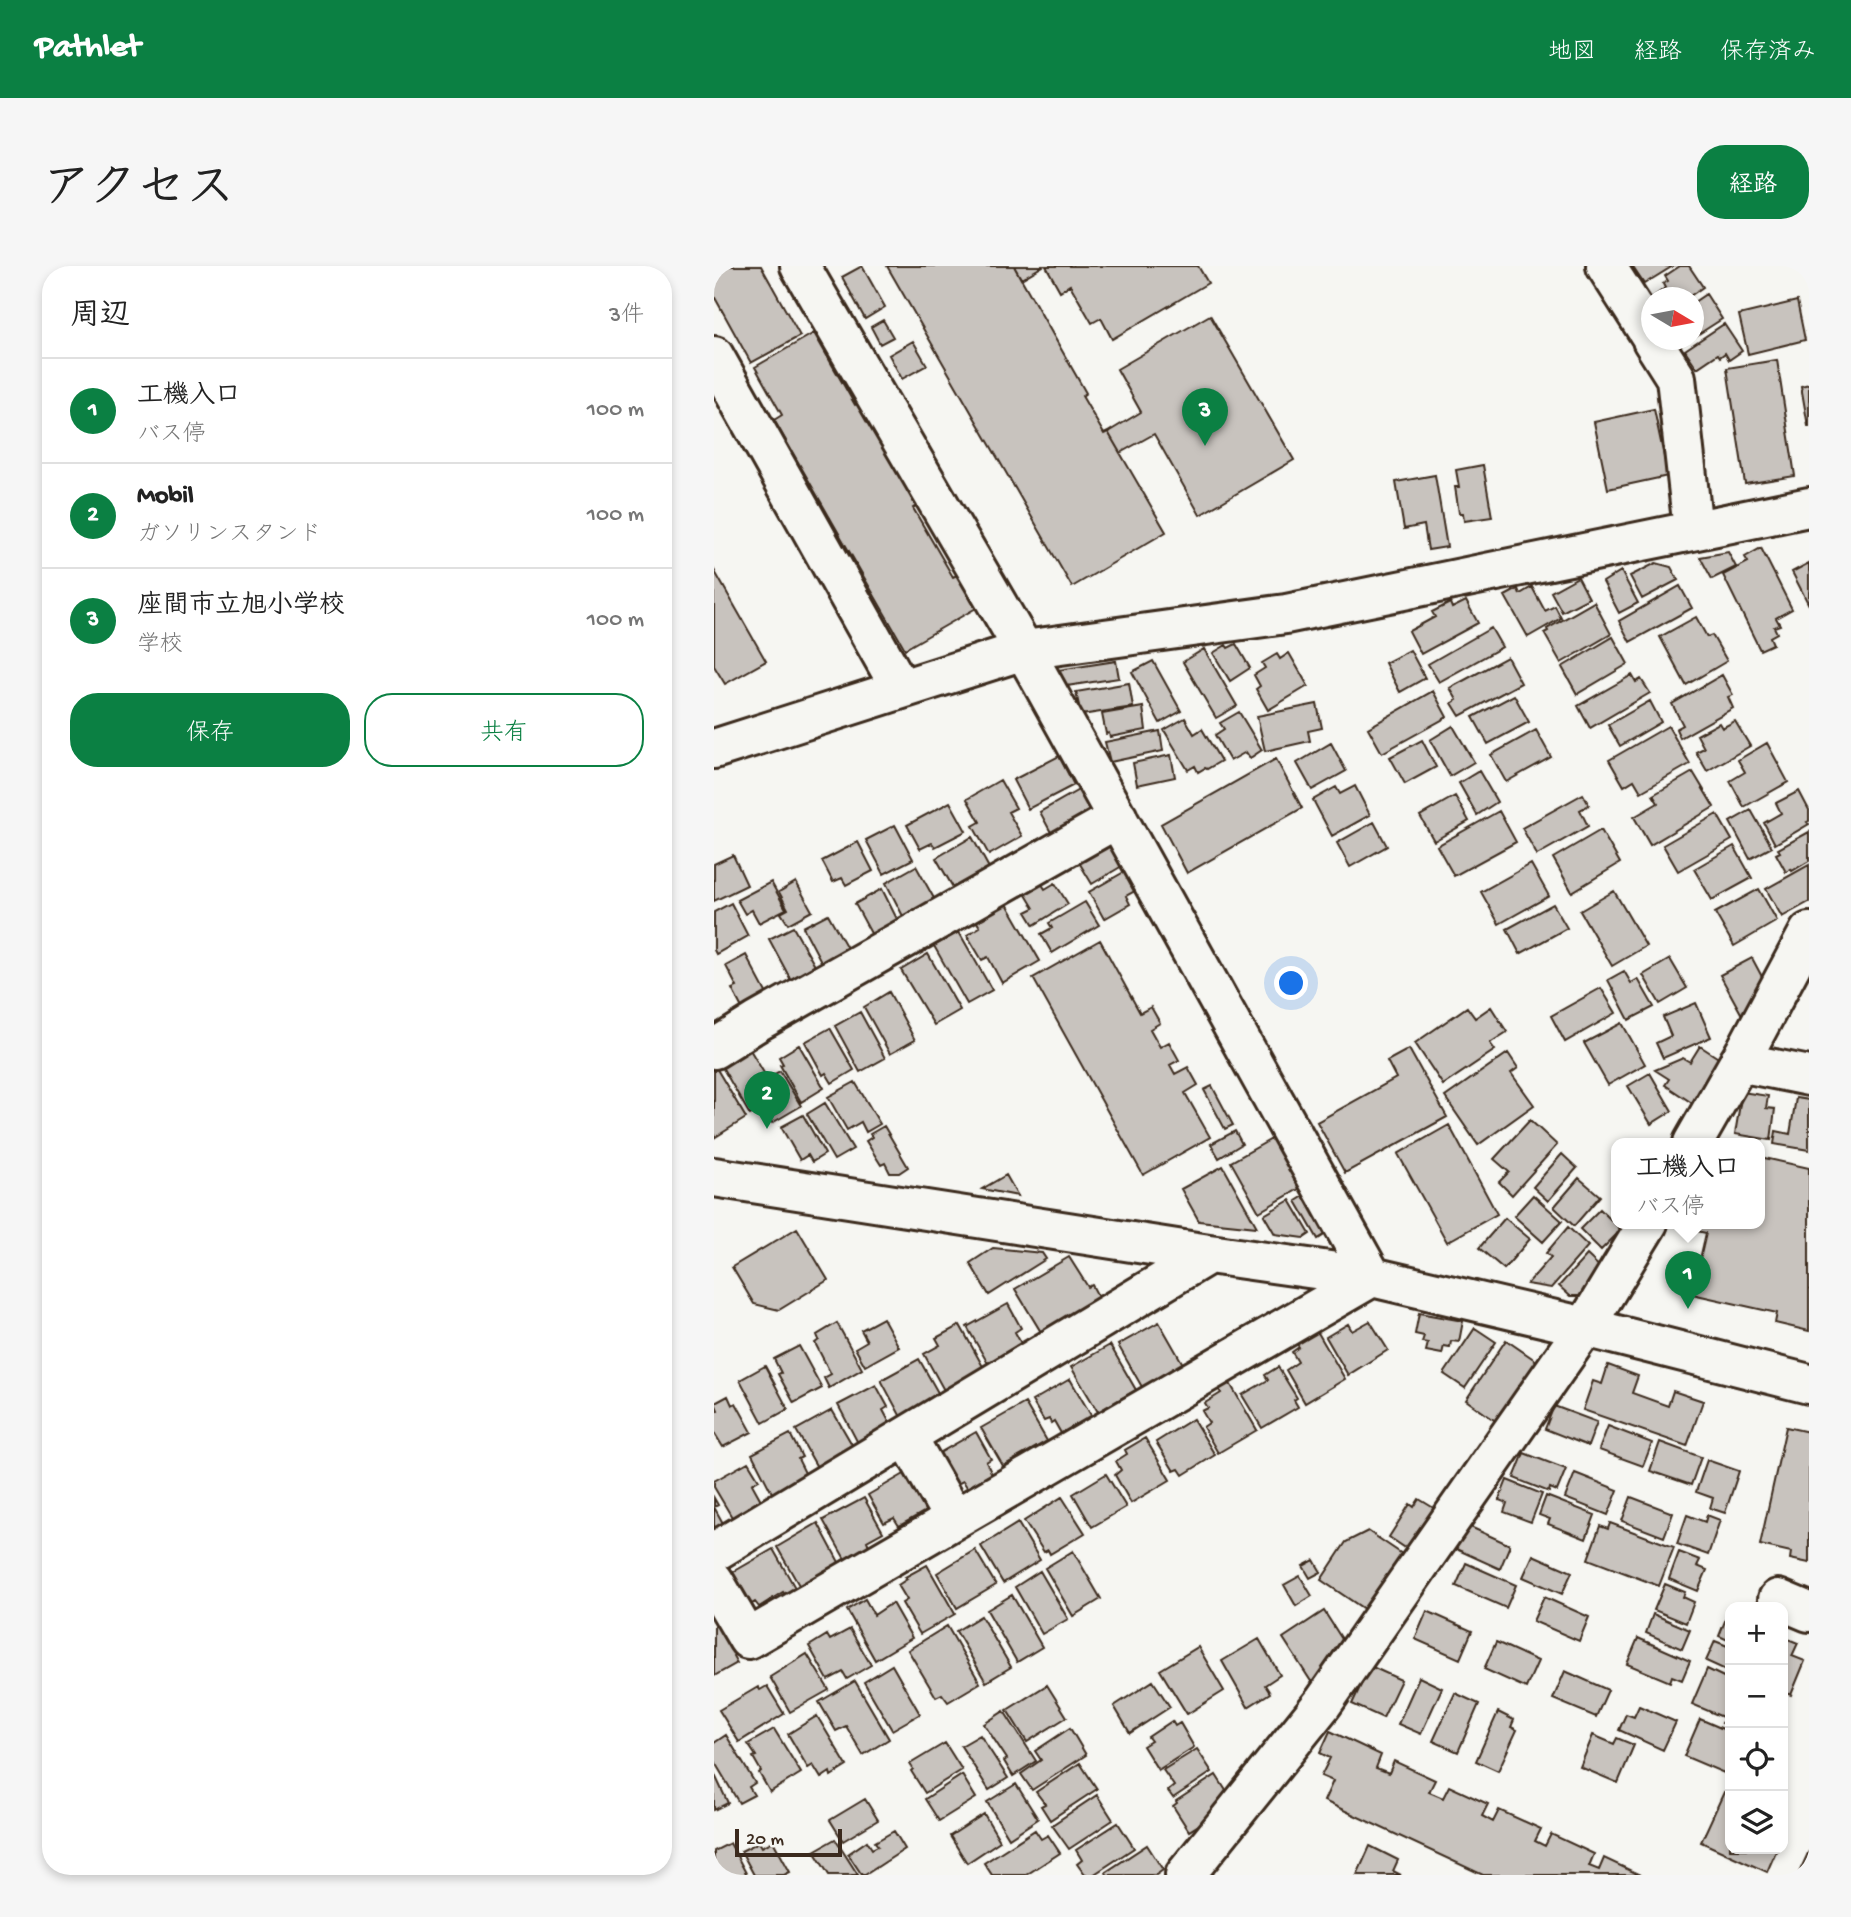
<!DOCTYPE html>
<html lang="ja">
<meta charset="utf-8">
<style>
:root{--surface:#fff;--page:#f6f6f6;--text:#222;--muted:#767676;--line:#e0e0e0;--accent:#0b8043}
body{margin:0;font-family:"Gochi Hand","Klee One",sans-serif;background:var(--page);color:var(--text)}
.controls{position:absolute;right:21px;bottom:21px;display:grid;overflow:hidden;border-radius:14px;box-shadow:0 4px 10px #0003}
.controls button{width:63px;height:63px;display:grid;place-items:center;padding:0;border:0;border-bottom:2px solid var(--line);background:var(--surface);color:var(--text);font:35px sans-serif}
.compass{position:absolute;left:927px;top:21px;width:63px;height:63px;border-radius:50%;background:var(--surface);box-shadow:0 4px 10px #0003;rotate:100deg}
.scale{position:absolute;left:21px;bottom:18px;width:107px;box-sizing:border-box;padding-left:7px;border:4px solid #3b2a1e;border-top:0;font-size:19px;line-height:24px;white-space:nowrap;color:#3b2a1e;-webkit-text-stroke:5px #f6f6f2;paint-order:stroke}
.you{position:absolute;left:578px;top:718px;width:24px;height:24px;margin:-18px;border:5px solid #fff;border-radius:50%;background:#1a73e8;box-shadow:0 0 0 10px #1a73e833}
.badge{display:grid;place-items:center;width:46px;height:46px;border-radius:50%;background:var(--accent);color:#fff;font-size:23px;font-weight:700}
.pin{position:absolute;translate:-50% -58px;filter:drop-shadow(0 2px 4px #0008)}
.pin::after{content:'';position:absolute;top:37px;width:24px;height:21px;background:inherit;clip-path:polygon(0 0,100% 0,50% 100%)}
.popup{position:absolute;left:897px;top:872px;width:154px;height:91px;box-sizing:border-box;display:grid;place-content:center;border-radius:14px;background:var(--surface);filter:drop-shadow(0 2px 5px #0005);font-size:23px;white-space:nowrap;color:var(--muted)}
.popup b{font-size:26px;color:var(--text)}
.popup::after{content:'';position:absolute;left:50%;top:100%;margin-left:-14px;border:14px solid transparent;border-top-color:var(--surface)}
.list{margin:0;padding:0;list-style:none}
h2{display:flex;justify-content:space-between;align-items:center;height:91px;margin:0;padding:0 28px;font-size:30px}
h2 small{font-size:23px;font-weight:400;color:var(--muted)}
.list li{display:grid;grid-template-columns:46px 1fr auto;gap:21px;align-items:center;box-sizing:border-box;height:105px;padding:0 28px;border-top:2px solid var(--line)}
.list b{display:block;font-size:26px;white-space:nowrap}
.list p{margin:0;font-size:23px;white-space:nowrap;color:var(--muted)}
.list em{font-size:23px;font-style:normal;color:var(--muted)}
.actions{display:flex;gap:14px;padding:21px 28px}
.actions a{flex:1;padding:16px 0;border:2px solid var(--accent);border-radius:28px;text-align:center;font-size:24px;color:var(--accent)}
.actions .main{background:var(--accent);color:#fff}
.icon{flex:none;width:38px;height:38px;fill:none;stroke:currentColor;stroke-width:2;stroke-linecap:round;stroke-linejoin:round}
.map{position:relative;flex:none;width:1095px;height:1609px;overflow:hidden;border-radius:28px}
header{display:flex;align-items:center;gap:42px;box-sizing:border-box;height:98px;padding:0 35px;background:var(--accent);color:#fff}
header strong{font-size:33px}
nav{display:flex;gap:38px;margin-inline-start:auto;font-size:24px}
.intro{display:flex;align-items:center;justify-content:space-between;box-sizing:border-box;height:168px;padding:0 42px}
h1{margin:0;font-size:49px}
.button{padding:18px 32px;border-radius:28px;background:var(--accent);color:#fff;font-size:24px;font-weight:700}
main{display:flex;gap:42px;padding:0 42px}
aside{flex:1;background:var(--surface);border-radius:28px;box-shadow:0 4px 10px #0003}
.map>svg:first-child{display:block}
.building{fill:#c8c3be;stroke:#3b2a1e;stroke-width:2}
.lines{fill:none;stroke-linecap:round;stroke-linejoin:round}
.minor-casing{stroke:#3b2a1e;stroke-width:44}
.minor{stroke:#f6f6f2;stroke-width:38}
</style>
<header>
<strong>Pathlet</strong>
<nav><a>地図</a><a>経路</a><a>保存済み</a></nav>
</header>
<div class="intro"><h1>アクセス</h1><a class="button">経路</a></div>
<main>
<aside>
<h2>周辺<small>3件</small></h2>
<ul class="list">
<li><span class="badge">1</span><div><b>工機入口</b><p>バス停</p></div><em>100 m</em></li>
<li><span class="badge">2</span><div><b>Mobil</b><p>ガソリンスタンド</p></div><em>100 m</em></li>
<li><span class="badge">3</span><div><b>座間市立旭小学校</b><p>学校</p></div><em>100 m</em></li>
</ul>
<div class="actions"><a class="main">保存</a><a>共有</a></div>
</aside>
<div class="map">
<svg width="1095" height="1609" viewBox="0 0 1095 1609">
<rect width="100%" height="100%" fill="#f6f6f2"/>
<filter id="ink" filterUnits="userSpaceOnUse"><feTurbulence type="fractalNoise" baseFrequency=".0143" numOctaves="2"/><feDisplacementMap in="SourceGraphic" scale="14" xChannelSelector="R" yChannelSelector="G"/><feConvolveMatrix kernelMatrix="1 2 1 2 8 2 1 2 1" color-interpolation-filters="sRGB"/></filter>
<g filter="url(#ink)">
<path class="building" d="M0 0H47L86 70 37 97 0 30Z
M148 0 171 41 151 53 128 11Z
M173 0H300L372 127 368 130 390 168 394 166 452 266 358 321Z
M300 0H329L307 13Z
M332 0H484L494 17 398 73 387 52 378 57 356 19 346 25Z
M918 0H959L930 18Z
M966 0H975L989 21 973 32H938L951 22 949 18 954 15 951 10Z
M992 28 1008 53 980 71V36Z
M1083 35 1091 74 1034 88 1025 49Z
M496 49 580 194 486 249 440 168 406 187 394 166 427 146 403 103Z
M169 54 179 71 166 78 157 61Z
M1010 58 1028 85 1015 94 1011 87 1006 91 1004 88 983 102 971 84Z
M100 67 141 139 148 135 207 237 199 242 239 311 245 308 264 341 191 383 60 154 68 149 41 101Z
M199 75 213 99 188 113 175 89Z
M1063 94 1081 210 1031 218 1013 102Z
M1095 118V160H1094L1087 120Z
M940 143 954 210 894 223 880 156Z
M769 199 778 251 750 255 749 247H745L741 221H745L742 204Z
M721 209 733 281 714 284 710 259 690 263 682 216Z
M1047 282 1078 343 1062 352 1066 359 1060 361 1063 367 1056 371 1059 378 1046 384 1009 309 1034 296 1031 291Z
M1014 286 1022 301 998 313 986 291Z
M942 297 957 301 964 314 928 333 916 310Z
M1095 297V339L1078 306Z
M0 304 52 395 11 418 0 400Z
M907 305 924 337 905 347 889 316Z
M864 311 875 332 848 346 837 326Z
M966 320 978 342 916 376 905 355Z
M818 321 831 345 841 340 847 352 814 371 791 330 804 323 806 328Z
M752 335 764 357 707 388 695 365 721 351 718 346 736 337 738 342Z
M880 336 897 368 847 397 830 367 834 365 833 363Z
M982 351 993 371 998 369 1013 395 972 419 946 371Z
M777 362 788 381 725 416 714 398Z
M899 371 914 398 863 428 848 401Z
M522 378 536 402 516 415 499 387 512 379 514 382Z
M490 383 523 440 502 452 469 396Z
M696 384 711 412 686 426 671 397Z
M575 387 594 420 554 444 542 423 546 420 540 409 551 402 548 397 563 388 566 393Z
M793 391 807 417 746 450 738 437 743 434 736 422Z
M402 395 405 412 346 421 344 404Z
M439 395 467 445 446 457 418 406Z
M918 409 922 416 927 413 936 427 876 462 864 440Z
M1008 409 1019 429 1014 431 1019 442 966 472 962 463 969 459 958 438Z
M415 417 419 441 367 449 362 426Z
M719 425 733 451 668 487 654 462Z
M800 429 815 456 774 478 759 451Z
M936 435 947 456 906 480 894 459Z
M603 438 608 462 594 465 596 475 551 485 543 450Z
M429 441 432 464 396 471 395 467 392 468 388 448Z
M525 446 548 484 536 492 532 486 516 495 501 469 510 463 506 457Z
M471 452 480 468 488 463 507 495 493 503 491 502 484 506 481 500 474 504 450 464Z
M1021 455 1036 480 993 505 982 486 990 482 983 469 1005 457 1008 462Z
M739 460 760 496 736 510 716 474Z
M954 460 976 498 927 526 920 514 910 520 895 494Z
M822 464 837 491 792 516 777 489Z
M446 465 449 485 396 496 391 476Z
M708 474 722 501 691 518 676 491Z
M617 477 632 505 598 524 583 497Z
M1053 477 1074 516 1030 541 1016 515 1031 506 1024 494Z
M457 489 461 511 423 519 419 497Z
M345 490 360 519 314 543 299 514Z
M562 493 588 542 473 607 447 558Z
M765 505 783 536 763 549 745 517Z
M979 506 1000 541 936 579 920 551 944 537 939 529Z
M286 514 302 542 294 546 308 570 275 589 259 560 266 556 253 533Z
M641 520 656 549 618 570 599 534 622 521 626 528Z
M368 522 384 549 341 574 326 546Z
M1085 525 1095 544V555L1093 556 1095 558 1061 578 1050 557 1067 547 1062 537Z
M869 528 875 539 866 544 874 560 823 589 808 562Z
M741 530 755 555 720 575 706 550Z
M236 536 252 565 221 581 218 577 206 583 193 559Z
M1037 544 1058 581 1036 593 1016 556Z
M785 545 802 576 740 610 723 580Z
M1003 548 1018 574 964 605 949 579Z
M660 556 673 580 636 601 623 577Z
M181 559 199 593 170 608 152 574Z
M887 564 906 597 858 626 839 592Z
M1095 566V595L1078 605 1077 603 1072 606 1062 588 1066 586 1064 583Z
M258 571 275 602 240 623 222 592Z
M144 576 159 605 132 619 128 612 119 616 108 595Z
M401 576 413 597 378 618 363 593 388 578 391 582Z
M1020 580 1038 612 998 634 980 603Z
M19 589 33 619 0 635V598Z
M817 598 835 630 785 658 767 626Z
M1095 599V636L1068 651 1052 623Z
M202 600 222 636 193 658 172 617Z
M417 602 428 621 412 630 416 638 390 653 375 626Z
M326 615 331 623 341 617 354 638 320 659 312 646 320 642 309 624Z
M57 616 72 643 45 657 38 644 31 648 23 634Z
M82 616 98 645 74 658 67 647 74 643 65 626Z
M168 623 186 659 160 673 141 638Z
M1045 623 1063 655 1020 680 1001 647Z
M900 625 932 680 898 700 866 645Z
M292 636 326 695 288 717 274 691 268 694 253 669 266 661 261 653Z
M371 636 385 659 338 687 327 668 338 662 335 657Z
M17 637 34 670 2 688 0 684V646Z
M839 638 853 662 806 688 793 663Z
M114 648 137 689 111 703 89 661Z
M79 661 101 700 77 714 55 673Z
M245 666 278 724 253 738 220 680Z
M386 674 426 747 437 741 446 757 436 763 446 781 455 776 465 794 456 799 461 808 474 801 484 819 471 827 496 871 429 909 319 712Z
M214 688 246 744 220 759 187 704Z
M32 689 56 734 31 748 18 723 23 721 12 700Z
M1038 692 1054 722 1038 751 1028 749 1006 709Z
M956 693 973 722 946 738 929 709Z
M910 705 917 717 924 713 940 741 915 754 894 714Z
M887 722 902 747 851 776 837 750Z
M175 726 201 774 176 788 150 741Z
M982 737 997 771 949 792 942 777 957 770 949 751Z
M753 741 761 752 777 741 793 766 776 777 781 784 729 819 701 777Z
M146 746 171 792 146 806 121 760Z
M908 757 931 798 894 819 870 777Z
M116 762 140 804 118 817 112 807 109 809 91 776Z
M32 777 53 812 66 805 87 840 58 857 49 842 36 849 4 794Z
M85 779 110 822 87 836 66 799 69 798 65 791Z
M986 780 1012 797 984 841 951 819 955 813 941 804 969 792 976 796Z
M695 783 733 851 631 907 603 856 682 812 673 795Z
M794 787 804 802 797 807 820 839 764 879 731 831Z
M1 800 32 852 0 872V801Z
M936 807 958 845 937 858 914 820Z
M141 816 166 858 152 866 147 856 133 864 114 831Z
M498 820 519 859 511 863 490 824Z
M1028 826 1054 830 1052 842 1061 843 1057 874 1021 868Z
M1082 832 1095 834V884L1060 878 1062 865 1076 868Z
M111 837 139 883 120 894 93 848Z
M89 849 111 888 98 896 94 889 86 894 67 861Z
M816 854 843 879 798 929 785 916 795 906 780 893Z
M735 859 783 948 733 976 684 888Z
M170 860 194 901 185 907H176L171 897 167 899 152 875 158 871 156 868Z
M521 865 528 878 505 892 497 878Z
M561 871 590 920 545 946 517 896Z
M848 888 863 902 834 935 819 921Z
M1046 891 1095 902V1065L1061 1057 1063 1047 978 1028 992 967 978 964 980 957H1046Z
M509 900 543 961 485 955 467 923Z
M292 909 304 930 268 923Z
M865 912 886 930 860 960 840 941Z
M598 925 620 963 604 973 582 935Z
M819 929 848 955 829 976 800 950Z
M576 934 596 968 590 972 561 968 550 949Z
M886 943 907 964 887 984 866 963Z
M791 952 816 973 790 1003 765 982Z
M854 961 874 980 837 1022 813 1018 837 991 832 987Z
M83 962 114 1014 65 1044 40 1038 18 1001Z
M279 982 328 987 332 993 275 1029 256 997Z
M873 989 890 1005 868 1030H856L845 1020Z
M355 991 374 1021 378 1019 387 1036 330 1071 301 1023Z
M294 1038 307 1062 301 1066 310 1083 276 1101 253 1061Z
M705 1047 749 1055 745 1076 737 1075 736 1081 730 1080 728 1088 712 1085 714 1077 708 1076 710 1070 701 1068Z
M169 1052 185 1081 151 1100 141 1082 153 1075 147 1064Z
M656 1055 674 1084 634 1109 612 1071 634 1058 638 1065Z
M445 1056 469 1098 428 1121 404 1079Z
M123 1057 148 1103 115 1122 110 1112 117 1108 101 1077 105 1074 103 1069Z
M246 1059 272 1106 232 1128 210 1088 226 1079 222 1072Z
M761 1062 782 1076 751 1122 730 1108Z
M603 1065 631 1113 591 1137 572 1104 584 1096 578 1086 585 1081 582 1077Z
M792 1074 824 1096 783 1156 752 1134Z
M396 1079 422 1124 384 1146 357 1101Z
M85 1080 108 1122 80 1137 64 1108 67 1107 60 1093Z
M205 1093 227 1132 188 1153 167 1114Z
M894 1099 924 1110 918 1127 954 1140 959 1125 989 1135 973 1180 869 1144 879 1115 888 1118Z
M51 1100 74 1143 49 1157 26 1114Z
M564 1101 583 1132 580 1134 584 1141 548 1162 528 1129 554 1114 551 1109Z
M356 1113 378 1151 348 1169 340 1155 337 1157 335 1153 330 1155 318 1135Z
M514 1114 543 1164 504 1187 489 1161 495 1157 488 1145 494 1142 491 1137 507 1127 503 1121Z
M162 1119 174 1141 169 1144 178 1161 145 1179 124 1139Z
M14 1130 18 1139 22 1137 38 1166 9 1181 1 1168H0V1146L4 1144 1 1137Z
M311 1137 333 1175 289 1200 267 1162Z
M840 1140 883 1156 874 1180 831 1163Z
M118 1144 140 1182 104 1203 82 1164Z
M479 1153 501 1189 469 1209 465 1203 460 1205 442 1176Z
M894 1160 938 1177 929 1200 885 1184Z
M1072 1161 1095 1166V1297L1076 1293 1077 1286 1046 1279Z
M262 1166 277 1193 272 1196 279 1210 255 1224 249 1215 239 1220 222 1189Z
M76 1168 88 1191 84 1193 93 1211 59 1229 38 1188Z
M431 1172 456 1214 417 1237 401 1209 407 1204 402 1195 413 1188 411 1184Z
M946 1176 987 1191 977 1219 936 1205Z
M810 1187 852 1203 843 1225 836 1222 835 1226 800 1212Z
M993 1194 1025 1205 1011 1247 996 1242 999 1232 982 1226Z
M34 1196 45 1214 38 1218 48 1236 19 1253 0 1221V1215Z
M192 1207 213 1244 185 1260 180 1252 170 1257 154 1229Z
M861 1207 904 1224 894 1249 851 1232Z
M392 1208 412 1241 378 1261 359 1228Z
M793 1214 828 1228 817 1256 790 1246 793 1237 785 1234Z
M832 1230 881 1249 872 1273 834 1258 836 1253 825 1249Z
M348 1231 371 1267 336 1288 334 1284 330 1286 310 1255Z
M917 1231 959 1247 950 1271 908 1255Z
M0 1232 4 1239 0 1241 10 1259 0 1264Z
M150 1232 169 1266 153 1275 156 1282 132 1295 109 1254Z
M705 1233 723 1244 696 1285 675 1271 696 1238 700 1241Z
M973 1249 991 1256 993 1249 1006 1254 994 1289 963 1278Z
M104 1257 126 1298 86 1321 63 1281Z
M304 1257 326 1294 289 1317 267 1280Z
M896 1257 960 1281 945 1320 874 1293 886 1260 894 1263Z
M752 1259 796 1279 786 1303 742 1283Z
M654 1265 688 1288 650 1343 607 1314 632 1276Z
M59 1283 84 1327 73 1333 69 1326 45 1341 41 1336 33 1341 14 1309Z
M261 1284 282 1319 243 1342 223 1307Z
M359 1285 387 1333 359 1350 331 1302Z
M965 1286 986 1294 983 1300 993 1304 984 1325 955 1313Z
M819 1289 858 1306 848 1328 809 1311Z
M600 1294 607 1306 596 1312 589 1300Z
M752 1297 802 1319 792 1342 742 1320Z
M213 1299 241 1348 206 1368 188 1337 193 1334 184 1319 193 1313 191 1311Z
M326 1305 354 1353 328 1368 301 1321Z
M586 1310 598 1330 582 1340 570 1319Z
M951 1318 971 1326 969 1331 980 1336 972 1357 940 1344Z
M298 1329 328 1381 303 1396 273 1344Z
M830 1331 875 1351 865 1375 819 1355Z
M151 1333 160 1349 178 1337 198 1372 161 1394 133 1344Z
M610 1345 633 1381 600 1420 569 1372Z
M713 1345 758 1365 746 1393 701 1373Z
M939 1348 976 1364 968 1383 932 1367Z
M267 1350 297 1401 272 1416 242 1365Z
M1013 1350 1016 1351V1375L1005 1370Z
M3 1359 21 1388 19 1390 23 1397 0 1410V1361Z
M233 1360 266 1417 234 1436 228 1428 222 1431 194 1384Z
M136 1363 157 1399 133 1413 129 1406 114 1414 95 1380 113 1369 116 1374Z
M1069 1371 1084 1377 1078 1390 1091 1395 1077 1429 1069 1426Z
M924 1372 976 1395 968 1414 958 1410 956 1416 913 1398Z
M545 1373 566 1409 551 1419 556 1427 534 1441 508 1395Z
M1001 1375 1016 1381V1406L992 1395Z
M782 1376 824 1395 812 1422 770 1403Z
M484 1381 510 1425 473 1448 446 1404Z
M93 1388 115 1424 76 1446 56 1411Z
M178 1399 206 1448 178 1464 150 1416Z
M656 1400 687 1414 669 1452 638 1438Z
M993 1403 1016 1414V1460L1008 1457 1011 1452 978 1438Z
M851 1405 894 1424 882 1451 839 1433Z
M705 1411 728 1422 707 1468 684 1458Z
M141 1415 175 1473 149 1489 132 1460 122 1465 105 1436Z
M439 1415 456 1441 416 1467 400 1440Z
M333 1419 353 1451 313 1476 293 1444Z
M53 1420 70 1448 25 1476 5 1444 44 1421 46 1424Z
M741 1427 765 1438 744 1486 719 1475Z
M925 1440 962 1456 949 1484 905 1464 912 1448 920 1451Z
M290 1445 322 1495 299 1510 290 1495 293 1493 270 1458Z
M784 1446 800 1454 797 1461 803 1464 784 1505 762 1495Z
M103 1450 133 1500 117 1510 116 1506 107 1512 99 1499 94 1502 74 1468Z
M986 1453 1016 1466V1492L1010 1507 970 1490Z
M458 1455 461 1460 466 1457 480 1481 444 1504 429 1480 437 1475 434 1471Z
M356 1462 372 1489 318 1524 307 1508 327 1494 321 1485Z
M60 1463 87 1507 56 1526 45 1507 47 1505 39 1491 42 1490 34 1478Z
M616 1465 667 1489 662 1502 675 1507 680 1495 721 1514 715 1526 729 1532 735 1520 774 1538 768 1550 779 1556 785 1544 827 1563 821 1575 831 1580 837 1568 880 1588 875 1600 885 1604 890 1592 926 1609H769L610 1535 619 1515 607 1510 616 1492 606 1487Z
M12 1469 41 1517 35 1521 40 1529 25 1537 0 1495V1477Z
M266 1469 294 1512 275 1524 247 1480Z
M879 1469 900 1478 903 1472 920 1479 904 1517 866 1501Z
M231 1477 248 1504 211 1527 197 1505 199 1503 196 1498Z
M483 1483 498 1506 459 1532 454 1525 460 1520 449 1504Z
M366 1497 383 1523 336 1554 327 1540 331 1538 322 1526Z
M0 1507 14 1537 0 1544Z
M248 1509 262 1532 225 1555 211 1533Z
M502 1509 518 1534 502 1548 475 1565 459 1540 463 1537 462 1535Z
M302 1518 324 1553 295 1572 273 1536Z
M1010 1526 1016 1529V1583H1063L1053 1606 987 1576Z
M383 1529 399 1554 355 1583 338 1559Z
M151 1533 164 1554 129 1575 116 1554Z
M270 1548 286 1575 253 1597 236 1570Z
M404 1557 420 1582 379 1609H371L363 1598 368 1594 362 1584Z
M321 1564 327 1573 334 1569 346 1587 312 1609H278L270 1597Z
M180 1565 191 1583 151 1609H148L134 1588 153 1575 158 1583 164 1580 161 1576Z
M121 1573 144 1609H115L100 1585Z
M59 1575 76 1606 70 1609H40L27 1585 45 1576 48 1581Z
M16 1577 33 1609H0V1585Z
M433 1579 449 1604 442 1609H393L392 1606Z
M656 1580 684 1594 679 1605 687 1609H643Z
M1095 1585V1609H1084Z"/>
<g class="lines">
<g class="minor-casing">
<path id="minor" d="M892 0 938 72
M938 74 962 112 979 264
M0 90 187 423
M0 483 310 384 572 348 1095 241
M0 783 43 756 404 552
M1025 796 1095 810
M979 877 1031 786 1095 666
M0 911 495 988 658 1011 871 1061 1095 1118
M193 1171 240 1253
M0 1286 495 988
M0 1315 34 1373 658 1011 310 384 86 0
M1064 1333 1095 1346
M471 1609 609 1437 871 1061 934 957"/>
</g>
<use href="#minor" class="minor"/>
</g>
</g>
</svg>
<div class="controls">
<button>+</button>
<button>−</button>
<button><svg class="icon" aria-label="locate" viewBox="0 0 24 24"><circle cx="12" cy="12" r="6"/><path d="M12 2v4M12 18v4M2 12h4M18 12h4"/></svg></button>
<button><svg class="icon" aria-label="layers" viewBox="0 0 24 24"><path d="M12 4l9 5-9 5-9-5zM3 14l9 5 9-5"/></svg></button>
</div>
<svg class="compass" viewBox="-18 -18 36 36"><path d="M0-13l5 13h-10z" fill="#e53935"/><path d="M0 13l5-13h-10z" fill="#767676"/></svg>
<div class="scale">20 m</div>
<div class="you"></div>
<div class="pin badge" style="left:974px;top:1043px">1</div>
<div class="popup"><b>工機入口</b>バス停</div>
<div class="pin badge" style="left:53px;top:863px">2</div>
<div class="pin badge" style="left:491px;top:180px">3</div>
</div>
</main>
